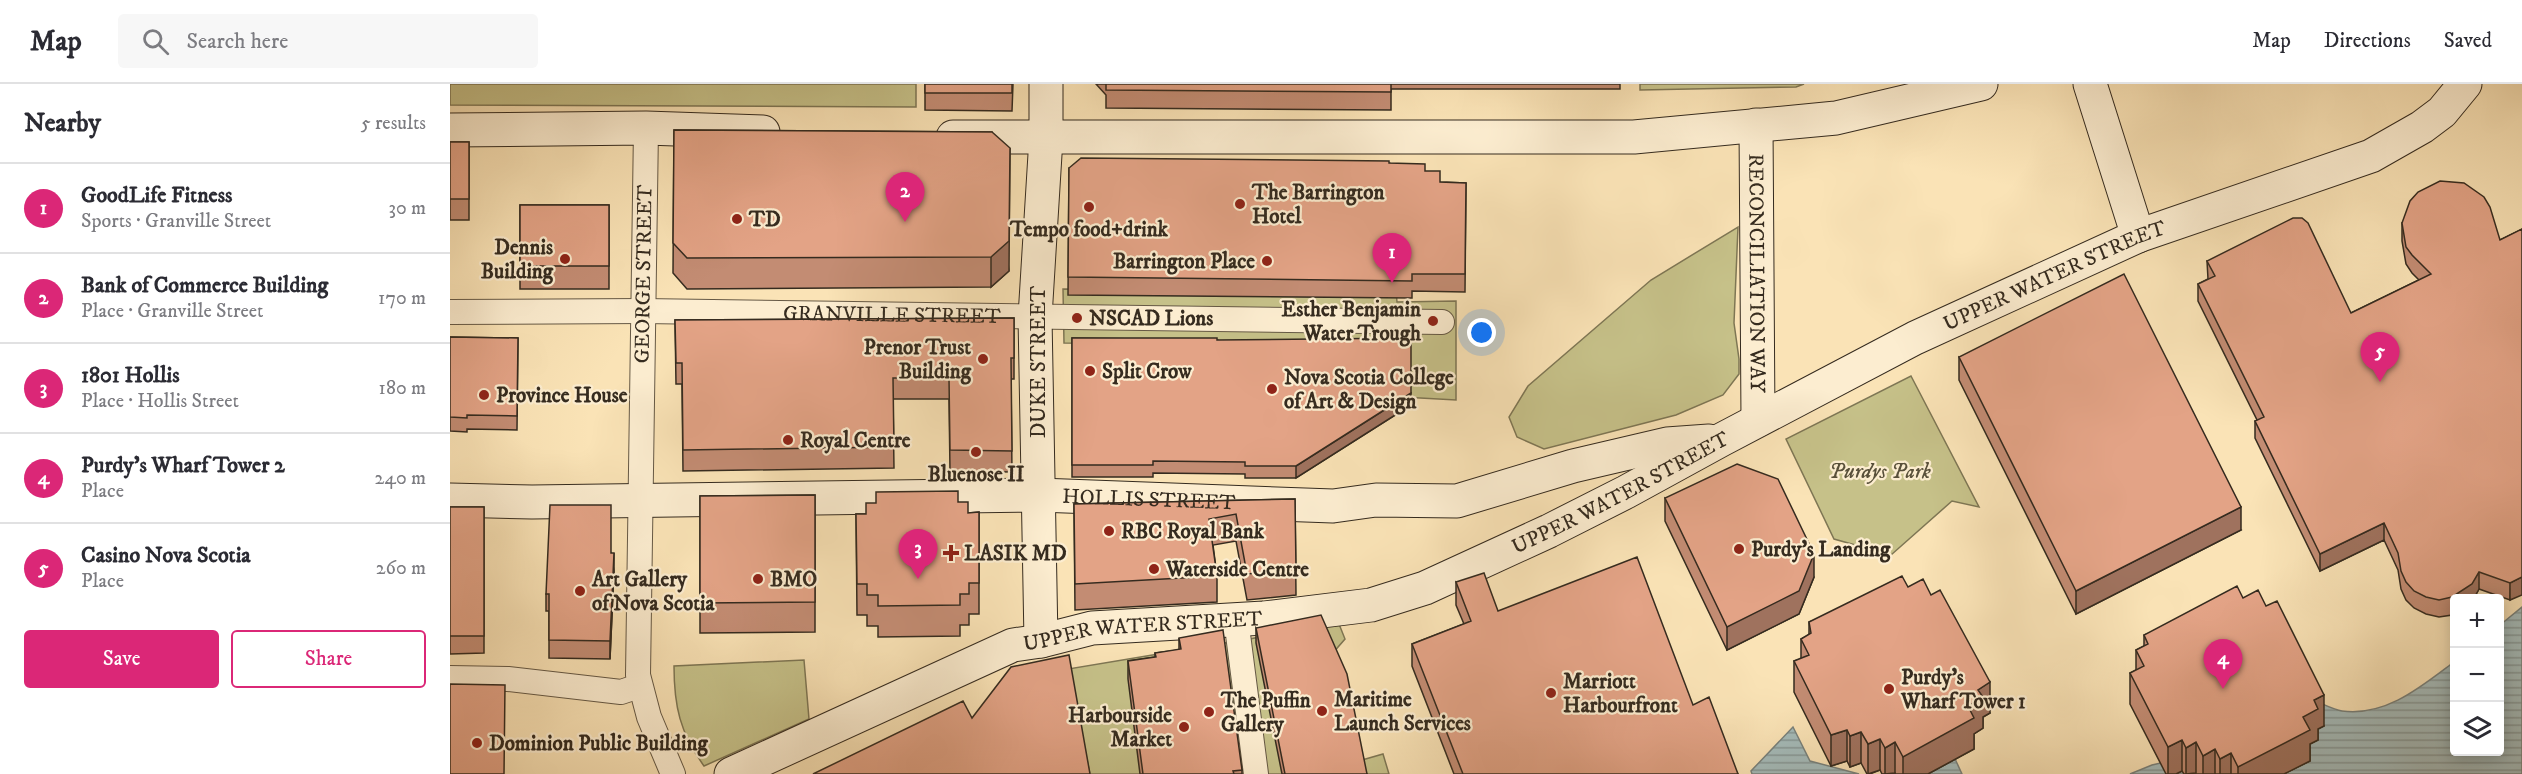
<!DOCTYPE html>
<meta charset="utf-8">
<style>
:root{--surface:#fff;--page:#f7f7f7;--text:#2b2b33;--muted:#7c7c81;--line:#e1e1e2;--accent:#db2777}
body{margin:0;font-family:"IM FELL DW Pica",serif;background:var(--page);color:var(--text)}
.controls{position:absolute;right:18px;bottom:18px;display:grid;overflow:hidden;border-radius:6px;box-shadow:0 3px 15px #0003}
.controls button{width:54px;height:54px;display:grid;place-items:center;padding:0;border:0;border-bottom:2px solid var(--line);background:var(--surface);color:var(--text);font:30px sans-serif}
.you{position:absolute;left:1032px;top:249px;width:21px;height:21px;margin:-15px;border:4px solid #fff;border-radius:50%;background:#1a73e8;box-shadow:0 0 0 9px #1a73e833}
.badge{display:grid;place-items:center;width:39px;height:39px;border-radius:50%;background:var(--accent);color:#fff;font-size:20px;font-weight:700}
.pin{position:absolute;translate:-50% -50px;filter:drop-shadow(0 2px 3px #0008)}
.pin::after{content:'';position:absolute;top:32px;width:21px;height:18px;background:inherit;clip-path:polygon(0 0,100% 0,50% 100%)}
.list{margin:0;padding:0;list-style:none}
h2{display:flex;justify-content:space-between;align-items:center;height:78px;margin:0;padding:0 24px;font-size:26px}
h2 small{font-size:20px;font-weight:400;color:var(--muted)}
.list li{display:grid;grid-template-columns:39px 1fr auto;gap:18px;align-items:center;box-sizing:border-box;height:90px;padding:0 24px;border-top:2px solid var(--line)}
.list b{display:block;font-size:22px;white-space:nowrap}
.list p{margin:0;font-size:20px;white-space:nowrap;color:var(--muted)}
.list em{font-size:20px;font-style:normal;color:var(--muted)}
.actions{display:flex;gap:12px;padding:18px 24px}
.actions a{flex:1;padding:14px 0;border:2px solid var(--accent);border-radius:6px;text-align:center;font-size:21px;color:var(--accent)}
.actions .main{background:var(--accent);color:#fff}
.icon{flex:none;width:33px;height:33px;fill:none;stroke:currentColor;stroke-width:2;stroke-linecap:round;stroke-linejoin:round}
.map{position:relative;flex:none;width:2072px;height:690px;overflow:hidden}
header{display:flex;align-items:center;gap:36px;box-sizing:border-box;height:84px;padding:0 30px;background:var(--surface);border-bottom:2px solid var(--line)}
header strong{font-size:28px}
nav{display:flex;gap:33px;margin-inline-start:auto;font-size:21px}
.search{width:420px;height:54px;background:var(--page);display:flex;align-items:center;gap:15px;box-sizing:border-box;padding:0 21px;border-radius:6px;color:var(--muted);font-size:22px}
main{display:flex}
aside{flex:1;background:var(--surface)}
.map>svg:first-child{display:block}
.green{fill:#c6c189;stroke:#7e7654;stroke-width:1.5}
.water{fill:url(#water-rules);stroke:#78817c;stroke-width:1.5}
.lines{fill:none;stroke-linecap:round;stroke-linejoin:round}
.street-casing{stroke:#665945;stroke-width:26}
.secondary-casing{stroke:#352b1f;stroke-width:35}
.street{stroke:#fcedd0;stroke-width:24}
.secondary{stroke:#fcedd0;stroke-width:33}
.wall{fill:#c38c73;stroke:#352b1f;stroke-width:1.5}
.shaded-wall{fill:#9f725e;stroke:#352b1f;stroke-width:1.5}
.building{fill:#e3a386;stroke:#352b1f;stroke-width:1.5}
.poi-dot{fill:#8f2418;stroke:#fcedd0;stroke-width:2}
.labels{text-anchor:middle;stroke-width:4.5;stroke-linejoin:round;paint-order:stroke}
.poi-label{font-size:21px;font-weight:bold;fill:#352b1f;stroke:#fcedd0;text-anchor:start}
.street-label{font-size:21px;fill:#352b1f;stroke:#fcedd0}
.park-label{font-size:21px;font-style:italic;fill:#59503a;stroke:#fcedd0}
</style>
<header>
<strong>Map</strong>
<div class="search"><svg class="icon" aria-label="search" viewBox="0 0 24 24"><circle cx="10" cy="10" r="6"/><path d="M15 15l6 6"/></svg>Search here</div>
<nav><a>Map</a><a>Directions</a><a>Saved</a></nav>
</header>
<main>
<aside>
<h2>Nearby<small>5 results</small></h2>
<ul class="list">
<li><span class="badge">1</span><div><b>GoodLife Fitness</b><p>Sports · Granville Street</p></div><em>30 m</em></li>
<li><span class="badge">2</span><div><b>Bank of Commerce Building</b><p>Place · Granville Street</p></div><em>170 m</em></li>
<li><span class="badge">3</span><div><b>1801 Hollis</b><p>Place · Hollis Street</p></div><em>180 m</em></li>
<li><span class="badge">4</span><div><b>Purdy's Wharf Tower 2</b><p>Place</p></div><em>240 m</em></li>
<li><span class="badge">5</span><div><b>Casino Nova Scotia</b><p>Place</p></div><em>260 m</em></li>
</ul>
<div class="actions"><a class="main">Save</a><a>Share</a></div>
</aside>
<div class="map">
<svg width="2072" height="690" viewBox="0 0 2072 690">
<defs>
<pattern id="water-rules" width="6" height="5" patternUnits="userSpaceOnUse" patternTransform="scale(1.5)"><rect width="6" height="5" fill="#a4bbba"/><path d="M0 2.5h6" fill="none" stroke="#869897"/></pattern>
</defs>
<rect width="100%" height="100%" fill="#fae3b6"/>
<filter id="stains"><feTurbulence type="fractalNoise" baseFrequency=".00333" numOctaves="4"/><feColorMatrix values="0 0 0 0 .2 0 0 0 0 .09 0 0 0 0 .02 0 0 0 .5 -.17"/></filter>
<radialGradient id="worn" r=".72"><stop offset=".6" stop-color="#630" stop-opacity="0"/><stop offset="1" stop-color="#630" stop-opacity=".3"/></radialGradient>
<path class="green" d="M0 0H466V23L0 21Z
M1190 0H1354L1346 3 1190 6Z
M1288 143 1284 239 1289 275V290L1273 311 1226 331 1094 365 1067 353 1059 333 1078 302 1201 196Z
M613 205 946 206 947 218 1006 217V316L952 313 821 261 614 259Z
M1461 292 1529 423 1502 417 1441 471 1384 455 1336 355Z
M889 540 895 555 882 570 912 676 933 670 939 690H640L618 585Z
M354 576 359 635 254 682C230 649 224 622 224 582Z"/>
<path class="water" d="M2072 523V690H1680L1702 681 1780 663 1870 619C1877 622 1885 626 1892 627 1936 633 1972 602 2004 578V668H2050V541Z
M1343 643 1360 677 1409 690H1302L1301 687Z
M1500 664 1512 690H1456Z"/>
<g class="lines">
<g class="street-casing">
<g id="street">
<path d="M196 44 188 591 199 633 223 690"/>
<path id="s1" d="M0 228 193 227 992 238"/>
<path d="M786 535 806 690"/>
<path d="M0 594 58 595 171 608 189 602"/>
</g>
</g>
<g class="secondary-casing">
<g id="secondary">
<path d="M1640 0 1688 152"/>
<path id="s2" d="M1306 41 1308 336"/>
<path d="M0 46 196 44 313 48"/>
<path d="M503 53H1184L1386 34 1531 0"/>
<path id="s3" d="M0 416 82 418 589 411 883 422 926 416 1007 417 1123 382 1217 360 1259 357"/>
<path d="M591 557 585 233 596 54V0"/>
<path id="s4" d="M281 690 563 561 591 557 642 544 814 534 921 521 975 504 1099 447 1176 408 1271 356 1465 254 1688 152 1921 72 1972 43 1992 28 2015 0"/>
</g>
</g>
<use href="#street" class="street"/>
<use href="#secondary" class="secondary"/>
</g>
<path class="wall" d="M475 0H563L562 27 475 26Z
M646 0H1170V5H941V26L656 24V11Z
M224 46 542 48 559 187 541 203 237 205 223 189Z
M0 58H19V136H0Z
M939 79 990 98 1016 99 1015 208 962 207V214L618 211 619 84Z
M70 121H159V205H70Z
M1952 139 2050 156 2072 145 2060 516 2029 505 2024 514H2004L2002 531 1989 533 1976 530 1964 524 1956 516 1951 505 1948 486 1934 456 1870 487 1805 354V337L1807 336 1748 217V200L1758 195 1757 177 1901 229 1969 196 1962 189 1956 180 1952 157Z
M564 234V295H561L562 388 500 387 499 315H443L444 384 233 387 232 300H226L225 236Z
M0 253 68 254 67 346 17 345V348L0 347Z
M622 254 767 256 961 321 846 394H795V390L703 389V393H622Z
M1509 273 1791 446 1626 530 1509 296Z
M365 411V548L250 549V412Z
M1215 414 1364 493 1349 530 1277 566 1215 437Z
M845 415 846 511 797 516 786 457 763 461 767 492V518L625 526 624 420Z
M508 418 518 429 529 428V530H519V541H510V552L428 553V542H417V531H407L406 430H416Z
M0 423H34V569L0 570Z
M161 469 164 487 160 575 99 574V527H96V510Z
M1006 498 1048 527 1243 621 1288 690H1004L962 582V560L1014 540 1006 521Z
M1458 503 1540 629 1533 633V644L1524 650V665L1478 690H1445V689L1432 690 1430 686 1420 690H1417L1411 679 1400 683 1397 677 1381 682 1344 608V577L1351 575V555L1359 551V538Z
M1793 514 1874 642 1868 645V656L1860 660V677L1834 690H1734L1732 687 1726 690H1716L1680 620V589L1686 586V566L1694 562V551Z
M806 544 917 690H832L806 559Z
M729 554 792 686V690H690L678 595V577L705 573V569L729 566Z"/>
<path class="shaded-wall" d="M560 64 559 187 541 203V173Z
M961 309V321L846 394V382Z
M1791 423V446L1626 530V507Z
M1934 439V456L1870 487V470Z
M164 469V487L160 575V557Z
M1364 470V493L1349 530 1277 566V543Z
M2029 488V505L2024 514H2004V529L2002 531V513Z
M2072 493V511L2060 516V499Z
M1540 598V629L1533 633V644L1524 650V665L1478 690H1453V673L1518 622 1528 606Z
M1874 611V642L1868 645V656L1860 660V677L1834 690H1788V683L1853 633 1864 616Z
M1397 646V677L1381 682V651Z
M1411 648V679L1400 683V652Z
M1430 655V686L1418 690V660Z
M1732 656V687L1726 690H1718V663Z
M1445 658V689L1435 690V664Z
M1746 658V689L1736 690V664Z
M1765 665V690H1753V672Z
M1781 669V690H1770V675Z"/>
<path class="building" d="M475 0H562V9H475Z
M656 0H941V8L656 6Z
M224 46 542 48 560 64 559 157 541 173 237 174 223 159Z
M0 58H19V115H0Z
M631 74 939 77V79L975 80V87H990V98L1016 99 1015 190H962V197L618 193 619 84Z
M1990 97 2014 99 2034 113 2040 123 2050 156 2072 145V493L2060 499 2029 488 2022 500 2002 513 1989 516 1976 513 1964 507 1956 498 1951 487 1948 469 1934 439 1870 470 1805 337 1814 333 1748 200 1765 192 1757 177 1843 134H1852L1858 139 1901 229 1981 190 1962 171 1956 163 1952 139 1960 117 1968 108Z
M70 121H159V182H70Z
M1674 190 1791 423 1626 507 1509 273Z
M564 234V274H561L562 367 500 366 499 294H443L444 363 233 366 232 279H226L225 236Z
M0 253 68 254 67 332 17 331V334L0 333Z
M622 254H767V256L961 254V309L846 382H795V378L703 377V381H622Z
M1287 380 1328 395 1364 470 1349 507 1277 543 1215 414Z
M508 407V418H518V429L529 428V499H519V510H510V521L428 522V511H417V500H407L406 430H416V419H426V408Z
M365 411V518L250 519V412Z
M845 415 846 485 797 490 786 430 759 435 767 492 625 500 624 420Z
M100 421H161V469H164L160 557 99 556V510H96Z
M0 423H34V552H0Z
M1187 473 1243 621 1259 613 1288 690H1013L962 560 1021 537 1006 498 1034 489 1048 527Z
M1452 492 1458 503 1473 495 1481 511 1490 506 1540 598 1528 606 1533 613 1518 622 1524 634 1453 673 1445 658 1435 664 1430 655 1418 660 1411 648 1400 652 1397 646 1381 651 1344 577 1359 571 1351 555 1361 549 1359 538Z
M1787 502 1793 514 1808 506 1816 522 1827 517 1874 611 1864 616 1868 625 1853 633 1860 646 1788 683 1781 669 1770 675 1765 665 1753 672 1746 658 1736 664 1732 656 1718 663 1680 589 1694 582 1686 566 1698 560 1694 551Z
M871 531 897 590 917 690H835L806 544Z
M773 546 792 686 783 687 784 690H693L678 577 706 573 705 569 731 565 729 554Z
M619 571 640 690H363L513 617 522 634 561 583Z
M0 600 55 601 54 690H0Z"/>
<g class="poi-dot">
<circle cx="790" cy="120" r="6"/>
<circle cx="639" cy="123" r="6"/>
<circle cx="287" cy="135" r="6"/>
<circle cx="115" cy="175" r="6"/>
<circle cx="817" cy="177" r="6"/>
<circle cx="627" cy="234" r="6"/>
<circle cx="983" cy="237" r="6"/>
<circle cx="533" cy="275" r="6"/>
<circle cx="640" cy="287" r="6"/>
<circle cx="822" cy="305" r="6"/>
<circle cx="34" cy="311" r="6"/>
<circle cx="338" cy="356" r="6"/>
<circle cx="526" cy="368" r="6"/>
<circle cx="659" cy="447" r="6"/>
<circle cx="1289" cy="465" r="6"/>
<path d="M498 460h6v6h6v6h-6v6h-6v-6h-6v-6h6z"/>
<circle cx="704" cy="485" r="6"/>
<circle cx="308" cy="495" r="6"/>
<circle cx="130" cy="507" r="6"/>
<circle cx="1439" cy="605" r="6"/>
<circle cx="1101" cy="609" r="6"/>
<circle cx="872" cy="627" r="6"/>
<circle cx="759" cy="628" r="6"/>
<circle cx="734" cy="643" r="6"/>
<circle cx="27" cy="659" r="6"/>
</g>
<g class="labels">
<g class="poi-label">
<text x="802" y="115">The Barrington<tspan x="802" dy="24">Hotel</tspan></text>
<text x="299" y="142">TD</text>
<text x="639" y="152" text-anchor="middle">Tempo food+drink</text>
<text x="103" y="170" text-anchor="end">Dennis<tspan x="103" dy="24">Building</tspan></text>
<text x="805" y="184" text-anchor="end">Barrington Place</text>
<text x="971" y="232" text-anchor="end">Esther Benjamin<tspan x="971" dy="24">Water Trough</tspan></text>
<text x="639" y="241">NSCAD Lions</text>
<text x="521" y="270" text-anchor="end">Prenor Trust<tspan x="521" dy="24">Building</tspan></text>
<text x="652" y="294">Split Crow</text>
<text x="834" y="300">Nova Scotia College<tspan x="834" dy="24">of Art &amp; Design</tspan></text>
<text x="46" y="318">Province House</text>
<text x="350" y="363">Royal Centre</text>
<text x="526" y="397" text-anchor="middle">Bluenose II</text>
<text x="671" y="454">RBC Royal Bank</text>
<text x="1301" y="472">Purdy's Landing</text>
<text x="514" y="476">LASIK MD</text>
<text x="716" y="492">Waterside Centre</text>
<text x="142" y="502">Art Gallery<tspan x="142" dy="24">of Nova Scotia</tspan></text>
<text x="320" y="502">BMO</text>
<text x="1451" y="600">Purdy's<tspan x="1451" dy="24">Wharf Tower 1</tspan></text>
<text x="1113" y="604">Marriott<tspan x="1113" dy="24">Harbourfront</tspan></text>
<text x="884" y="622">Maritime<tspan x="884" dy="24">Launch Services</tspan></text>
<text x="771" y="623">The Puffin<tspan x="771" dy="24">Gallery</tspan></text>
<text x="722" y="638" text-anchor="end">Harbourside<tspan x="722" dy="24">Market</tspan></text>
<text x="39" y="666">Dominion Public Building</text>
</g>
<g class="street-label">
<text dy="7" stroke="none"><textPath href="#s2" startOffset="148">RECONCILIATION WAY</textPath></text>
<text transform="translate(193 190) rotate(-89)" y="7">GEORGE STREET</text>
<text dy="7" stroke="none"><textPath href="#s4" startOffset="1431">UPPER WATER STREET</textPath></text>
<text dy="7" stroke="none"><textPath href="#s1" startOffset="442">GRANVILLE STREET</textPath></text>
<text transform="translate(588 278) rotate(-90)" y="7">DUKE STREET</text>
<text dy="7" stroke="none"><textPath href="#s4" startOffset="945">UPPER WATER STREET</textPath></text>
<text dy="7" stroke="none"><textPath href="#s3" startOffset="699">HOLLIS STREET</textPath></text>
<text dy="7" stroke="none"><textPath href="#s4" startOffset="441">UPPER WATER STREET</textPath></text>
</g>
<g class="park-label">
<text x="1430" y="394">Purdys Park</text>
</g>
</g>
<rect width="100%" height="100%" filter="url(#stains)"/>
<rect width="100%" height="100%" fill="url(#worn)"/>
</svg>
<div class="controls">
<button>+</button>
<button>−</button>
<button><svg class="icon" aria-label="layers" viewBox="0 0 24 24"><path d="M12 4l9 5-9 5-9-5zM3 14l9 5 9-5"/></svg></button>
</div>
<div class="you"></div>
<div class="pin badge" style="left:942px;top:199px">1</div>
<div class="pin badge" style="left:455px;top:138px">2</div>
<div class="pin badge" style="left:468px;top:495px">3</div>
<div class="pin badge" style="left:1773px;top:605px">4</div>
<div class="pin badge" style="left:1930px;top:298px">5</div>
</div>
</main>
